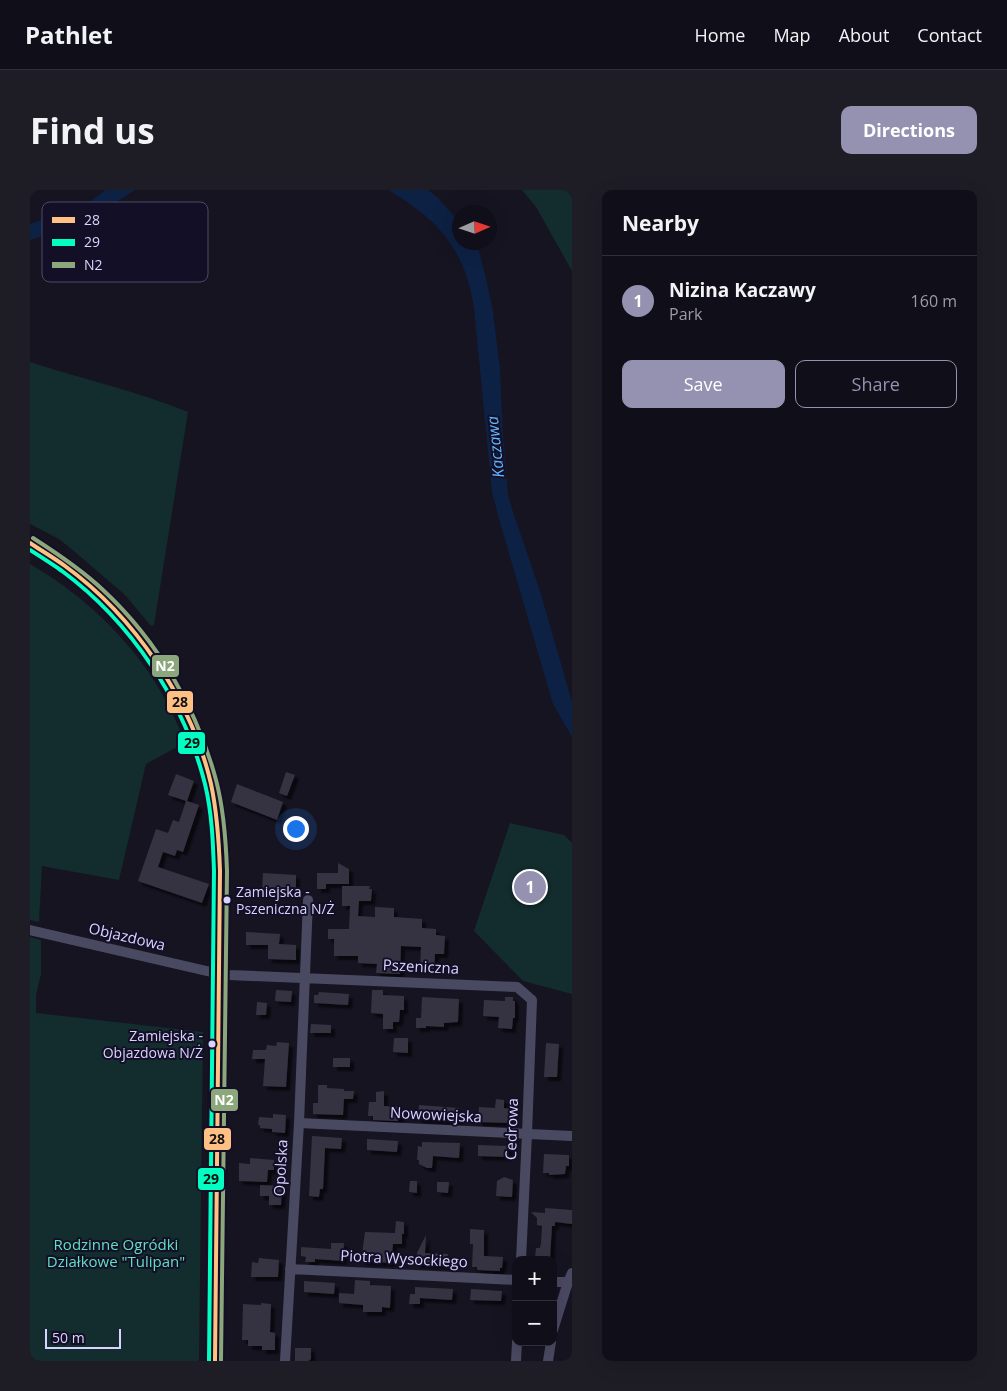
<!DOCTYPE html>
<meta charset="utf-8">
<style>
:root{--surface:#100f19;--page:#1e1d26;--text:#f1f3f6;--muted:#9c9ca2;--line:#302f38;--accent:#9591b1}
body{margin:0;font-family:"Open Sans",sans-serif;background:var(--page);color:var(--text)}
.controls{position:absolute;right:15px;bottom:15px;display:grid;overflow:hidden;border-radius:10px;box-shadow:0 5px 20px #0002}
.controls button{width:45px;height:45px;display:grid;place-items:center;padding:0;border:0;border-bottom:1px solid var(--line);background:var(--surface);color:var(--text);font:25px sans-serif}
.compass{position:absolute;left:422px;top:15px;width:45px;height:45px;border-radius:50%;background:var(--surface);box-shadow:0 5px 20px #0002;rotate:87deg}
.scale{position:absolute;left:15px;bottom:12px;width:76px;box-sizing:border-box;padding-left:5px;border:2px solid #d9d4ff;border-top:0;font-size:14px;line-height:18px;white-space:nowrap;color:#d9d4ff;-webkit-text-stroke:4px #130f26;paint-order:stroke}
.you{position:absolute;left:265px;top:638px;width:18px;height:18px;margin:-12px;border:4px solid #fff;border-radius:50%;background:#1a73e8;box-shadow:0 0 0 8px #1a73e833}
.badge{display:grid;place-items:center;width:32px;height:32px;border-radius:50%;background:var(--accent);color:#fff;font-size:16px;font-weight:700}
.pin{position:absolute;translate:-50% -50%;border:2px solid #fff;box-shadow:0 1px 5px #0006}
.list{margin:0;padding:0;list-style:none}
h2{display:flex;justify-content:space-between;align-items:center;height:65px;margin:0;padding:0 20px;font-size:21px}
h2 small{font-size:16px;font-weight:400;color:var(--muted)}
.list li{display:grid;grid-template-columns:32px 1fr auto;gap:15px;align-items:center;box-sizing:border-box;height:90px;padding:0 20px;border-top:1px solid var(--line)}
.list b{display:block;font-size:19px;white-space:nowrap}
.list p{margin:0;font-size:16px;white-space:nowrap;color:var(--muted)}
.list em{font-size:16px;font-style:normal;color:var(--muted)}
.actions{display:flex;gap:10px;padding:15px 20px}
.actions a{flex:1;padding:11px 0;border:1px solid var(--accent);border-radius:10px;text-align:center;font-size:18px;color:var(--accent)}
.actions .main{background:var(--accent);color:#fff}
.map{position:relative;flex:none;width:542px;height:1171px;overflow:hidden;border-radius:10px}
header{display:flex;align-items:center;gap:30px;box-sizing:border-box;height:70px;padding:0 25px;background:var(--surface);border-bottom:1px solid var(--line)}
header strong{font-size:24px}
nav{display:flex;gap:28px;margin-inline-start:auto;font-size:18px}
.intro{display:flex;align-items:center;justify-content:space-between;box-sizing:border-box;height:120px;padding:0 30px}
h1{margin:0;font-size:35px}
.button{padding:12px 22px;border-radius:10px;background:var(--accent);color:#fff;font-size:18px;font-weight:700}
main{display:flex;gap:30px;padding:0 30px}
aside{flex:1;background:var(--surface);border-radius:10px;box-shadow:0 5px 20px #0002}
.map>svg:first-child{display:block}
.green{fill:#132c2d}
.water{fill:#0d2144}
.building{fill:#343243;filter:url(#shadow)}
.lines{fill:none;stroke-linecap:round;stroke-linejoin:round}
.minor{stroke:#4a4962;stroke-width:10}
.bus-1-casing{stroke:#130f26;stroke-width:8}
.bus-2-casing{stroke:#130f26;stroke-width:8}
.bus-3-casing{stroke:#130f26;stroke-width:8}
.bus-1{stroke:#ffc183;stroke-width:4}
.bus-2{stroke:#00ffc1;stroke-width:4}
.bus-3{stroke:#8ca77b;stroke-width:4}
.bus-dot{fill:#d9d4ff;stroke:#130f26;stroke-width:2}
.labels{text-anchor:middle;stroke-width:4;stroke-linejoin:round;paint-order:stroke}
.bus-label{font-size:14px;fill:#d9d4ff;stroke:#130f26;text-anchor:start}
.street-label{font-size:15px;fill:#d9d4ff;stroke:#130f26}
.park-label{font-size:15px;fill:#5fe0c0;stroke:#130f26}
.water-label{font-size:16px;font-style:italic;fill:#62b6ff;stroke:#130f26}
.key{fill:#130f26;stroke:#4e4a67;stroke-width:1}
.key-label{font-size:14px;fill:#d9d4ff}
.line-badge{stroke:#130f26;stroke-width:2}
.badge-label{font-size:14px;text-anchor:middle;font-weight:bold;fill:#fff}
.pale-badge-label{font-size:14px;text-anchor:middle;font-weight:bold;fill:#111}
</style>
<header>
<strong>Pathlet</strong>
<nav><a>Home</a><a>Map</a><a>About</a><a>Contact</a></nav>
</header>
<div class="intro"><h1>Find us</h1><a class="button">Directions</a></div>
<main>
<div class="map">
<svg width="542" height="1171" viewBox="0 0 542 1171">
<defs>
<filter id="shadow"><feDropShadow dx="4" dy="4" stdDeviation="1" flood-color="#0009"/></filter>
</defs>
<rect width="100%" height="100%" fill="#161421"/>
<path class="green" d="M492 0H542V81L506 17Z
M0 172C52 189 107 201 158 222L124 435 121 436 95 405 45 362 29 349 0 334Z
M0 374C47 401 89 439 120 484 134 505 145 529 156 552L116 574 89 690 12 676 9 732 0 730Z
M480 633 534 645 542 653V804L493 791 444 741Z
M0 747 11 750V784L6 805V823L173 842 169 1171H0Z"/>
<path class="water" d="M75 0H105L53 33 0 50V34L33 23 60 12Z
M358 0H398L408 8 429 32 430 52 444 53 448 58 455 84 463 121 470 179 473 247 478 305 483 322 510 401 542 512V547L523 514 469 329 462 302 444 118C435 59 408 29 358 0Z"/>
<path class="building" d="M256 582 265 585 257 606 249 603Z
M146 584 164 591 157 611 169 615 153 662 147 660 145 666 133 662 128 677 179 694 172 713 108 691 126 639 138 643 143 630 149 632 156 611 138 605Z
M207 594 253 612 247 630 201 612Z
M308 673 319 679V694H296V699H287V683H308Z
M233 683 266 685V699L249 698V703L232 702Z
M312 696H340L339 699H342L341 711H329L328 726 345 727V717L364 718V727L392 729V738L406 739V745L415 746 414 764H405L404 779 390 778 391 757 371 756 370 784 346 783 347 774 328 773V766H304V749H298V739H319L320 716H312Z
M216 742 250 744 249 754 266 755V770L238 769V755H216Z
M246 800 262 801 261 812 245 811Z
M342 800H353V805L374 806V820H370L369 832H363V839H353V824L341 823Z
M289 802 319 804 318 815 284 813V805H288Z
M392 807 429 809 428 832 414 833V837L396 836V838H386V828H391Z
M475 807H483V811H485V828H483L482 839 468 838 469 827 453 826 454 810 475 811Z
M227 812 237 813 236 825H226Z
M281 834 301 835V843H280Z
M364 848H378V863L363 862Z
M247 852 259 853 256 897 233 896 235 869H222L223 860H236L237 855 246 856Z
M516 853 529 854 527 887H514Z
M303 868H320V877H303Z
M288 895H297V898L314 899V901H324L323 909H314L313 925 283 924V913H288Z
M354 901V916L372 917 371 928H368V931L343 930V926H338L339 912H346V902Z
M466 909 474 910V918L480 919 479 933 448 932 449 917 465 918Z
M389 915 429 918V931L388 929Z
M243 924 256 925 255 943 242 942V939L230 938V935H228L229 927 243 928Z
M282 946 312 948 311 959 295 958 293 999H290L289 1007 279 1006Z
M337 949 368 951 367 962 337 960Z
M392 952 430 953 429 968 403 966 402 978H397L389 974V970H387L388 956 392 957Z
M448 955 479 956 478 967 448 966Z
M514 964 539 965V976H536L535 984 519 985V983H513Z
M220 968 244 970V980H238L237 992 209 991V973L220 974Z
M474 987 483 990 482 1007 466 1006 467 991Z
M380 991H387V1003L379 1002Z
M407 992H419L418 1003 407 1002Z
M230 995 252 996 251 1015H239V1006H230Z
M515 1018 542 1020V1034L525 1032V1036H522L520 1069 505 1068 506 1058H510L511 1053 512 1036 507 1035V1028L501 1022 515 1023Z
M366 1031 374 1032V1044H372V1054H363L361 1073 331 1071 335 1042 365 1043Z
M440 1039 454 1040V1066L473 1067 472 1078H470V1081L447 1080V1077H442L443 1054H440Z
M396 1045 395 1063 418 1064 417 1075 386 1074 387 1063Z
M301 1053H314L313 1071 285 1069V1072H275L276 1067 271 1066V1057L301 1059Z
M229 1068 249 1070 248 1087H221L222 1072 228 1073Z
M325 1090 340 1091V1095L361 1096 360 1118 352 1117V1122H333V1115L309 1113V1103L324 1104Z
M274 1091 305 1093 304 1104 274 1102Z
M385 1097 423 1099 422 1110 390 1108V1114H379L380 1104H385Z
M441 1099 472 1101 471 1111 440 1110Z
M231 1113 241 1114 240 1142 245 1143V1160H232V1156H218V1150H212L213 1114 231 1115Z
M265 1158H281V1169L278 1171H265Z"/>
<g class="lines">
<path class="minor" d="M0 353C99 409 177 522 188 636 194 696 187 755 188 814 190 933 186 1052 185 1171
M0 740 181 782 199 785 487 797 502 810 497 944 491 1070
M269 933 542 946
M260 1079 486 1090
M523 1092H542
M523 1140 538 1092 542 1083
M255 1171 269 933 278 710
M486 1171 487 1152
M518 1171 521 1152"/>
<g class="bus-1-casing">
<path id="bus-1" d="M0 353C12 361 24 368 35 376 104 426 162 511 181 594 187 622 189 652 190 681L185 1171"/>
</g>
<g class="bus-2-casing">
<path id="bus-2" d="M0 360C11 367 22 374 32 381 101 432 154 511 175 594 182 623 183 652 184 681L179 1171"/>
</g>
<g class="bus-3-casing">
<path id="bus-3" d="M3 348C28 364 52 380 73 400 128 451 167 519 186 590 194 620 196 651 197 681L191 1171"/>
</g>
<use href="#bus-1" class="bus-1"/>
<use href="#bus-2" class="bus-2"/>
<use href="#bus-3" class="bus-3"/>
</g>
<g class="bus-dot">
<circle cx="197" cy="710" r="4.5"/>
<circle cx="182" cy="854" r="4.5"/>
</g>
<g class="labels">
<g class="bus-label">
<text x="206" y="707">Zamiejska -<tspan x="206" dy="17">Pszeniczna N/Ż</tspan></text>
<text x="173" y="851" text-anchor="end">Zamiejska -<tspan x="173" dy="17">Objazdowa N/Ż</tspan></text>
</g>
<g class="street-label">
<text transform="translate(97 747) rotate(13)" y="5">Objazdowa</text>
<text transform="translate(391 777) rotate(3)" y="5">Pszeniczna</text>
<text transform="translate(406 925) rotate(3)" y="5">Nowowiejska</text>
<text transform="translate(482 939) rotate(-88)" y="5">Cedrowa</text>
<text transform="translate(251 978) rotate(-87)" y="5">Opolska</text>
<text transform="translate(374 1069) rotate(3)" y="5">Piotra Wysockiego</text>
</g>
<g class="park-label">
<text x="86" y="1060">Rodzinne Ogródki<tspan x="86" dy="17">Działkowe "Tulipan"</tspan></text>
</g>
<g class="water-label">
<text transform="translate(465 257) rotate(-96)" y="6">Kaczawa</text>
</g>
</g>
<rect x="12" y="12" width="166" height="80" rx="8" class="key"/>
<rect x="22" y="27" width="23" height="6" fill="#ffc183"/>
<rect x="22" y="49" width="23" height="7" fill="#00ffc1"/>
<rect x="22" y="72" width="23" height="6" fill="#8ca77b"/>
<g class="key-label">
<text x="54" y="35">28</text>
<text x="54" y="57">29</text>
<text x="54" y="80">N2</text>
</g>
<g class="line-badge">
<rect x="121" y="464" width="29" height="24" rx="5" fill="#8ca77b"/>
<rect x="136" y="500" width="28" height="24" rx="5" fill="#ffc183"/>
<rect x="147" y="541" width="29" height="24" rx="5" fill="#00ffc1"/>
<rect x="180" y="898" width="29" height="24" rx="5" fill="#8ca77b"/>
<rect x="173" y="937" width="29" height="24" rx="5" fill="#ffc183"/>
<rect x="167" y="977" width="28" height="24" rx="5" fill="#00ffc1"/>
</g>
<g class="badge-label">
<text x="135" y="481">N2</text>
<text x="194" y="915">N2</text>
</g>
<g class="pale-badge-label">
<text x="150" y="517">28</text>
<text x="162" y="558">29</text>
<text x="187" y="954">28</text>
<text x="181" y="994">29</text>
</g>
</svg>
<div class="controls">
<button>+</button>
<button>−</button>
</div>
<svg class="compass" viewBox="-18 -18 36 36"><path d="M0-13l5 13h-10z" fill="#e53935"/><path d="M0 13l5-13h-10z" fill="#9c9ca2"/></svg>
<div class="scale">50 m</div>
<div class="you"></div>
<div class="pin badge" style="left:500px;top:697px">1</div>
</div>
<aside>
<h2>Nearby<small></small></h2>
<ul class="list">
<li><span class="badge">1</span><div><b>Nizina Kaczawy</b><p>Park</p></div><em>160 m</em></li>
</ul>
<div class="actions"><a class="main">Save</a><a>Share</a></div>
</aside>
</main>
